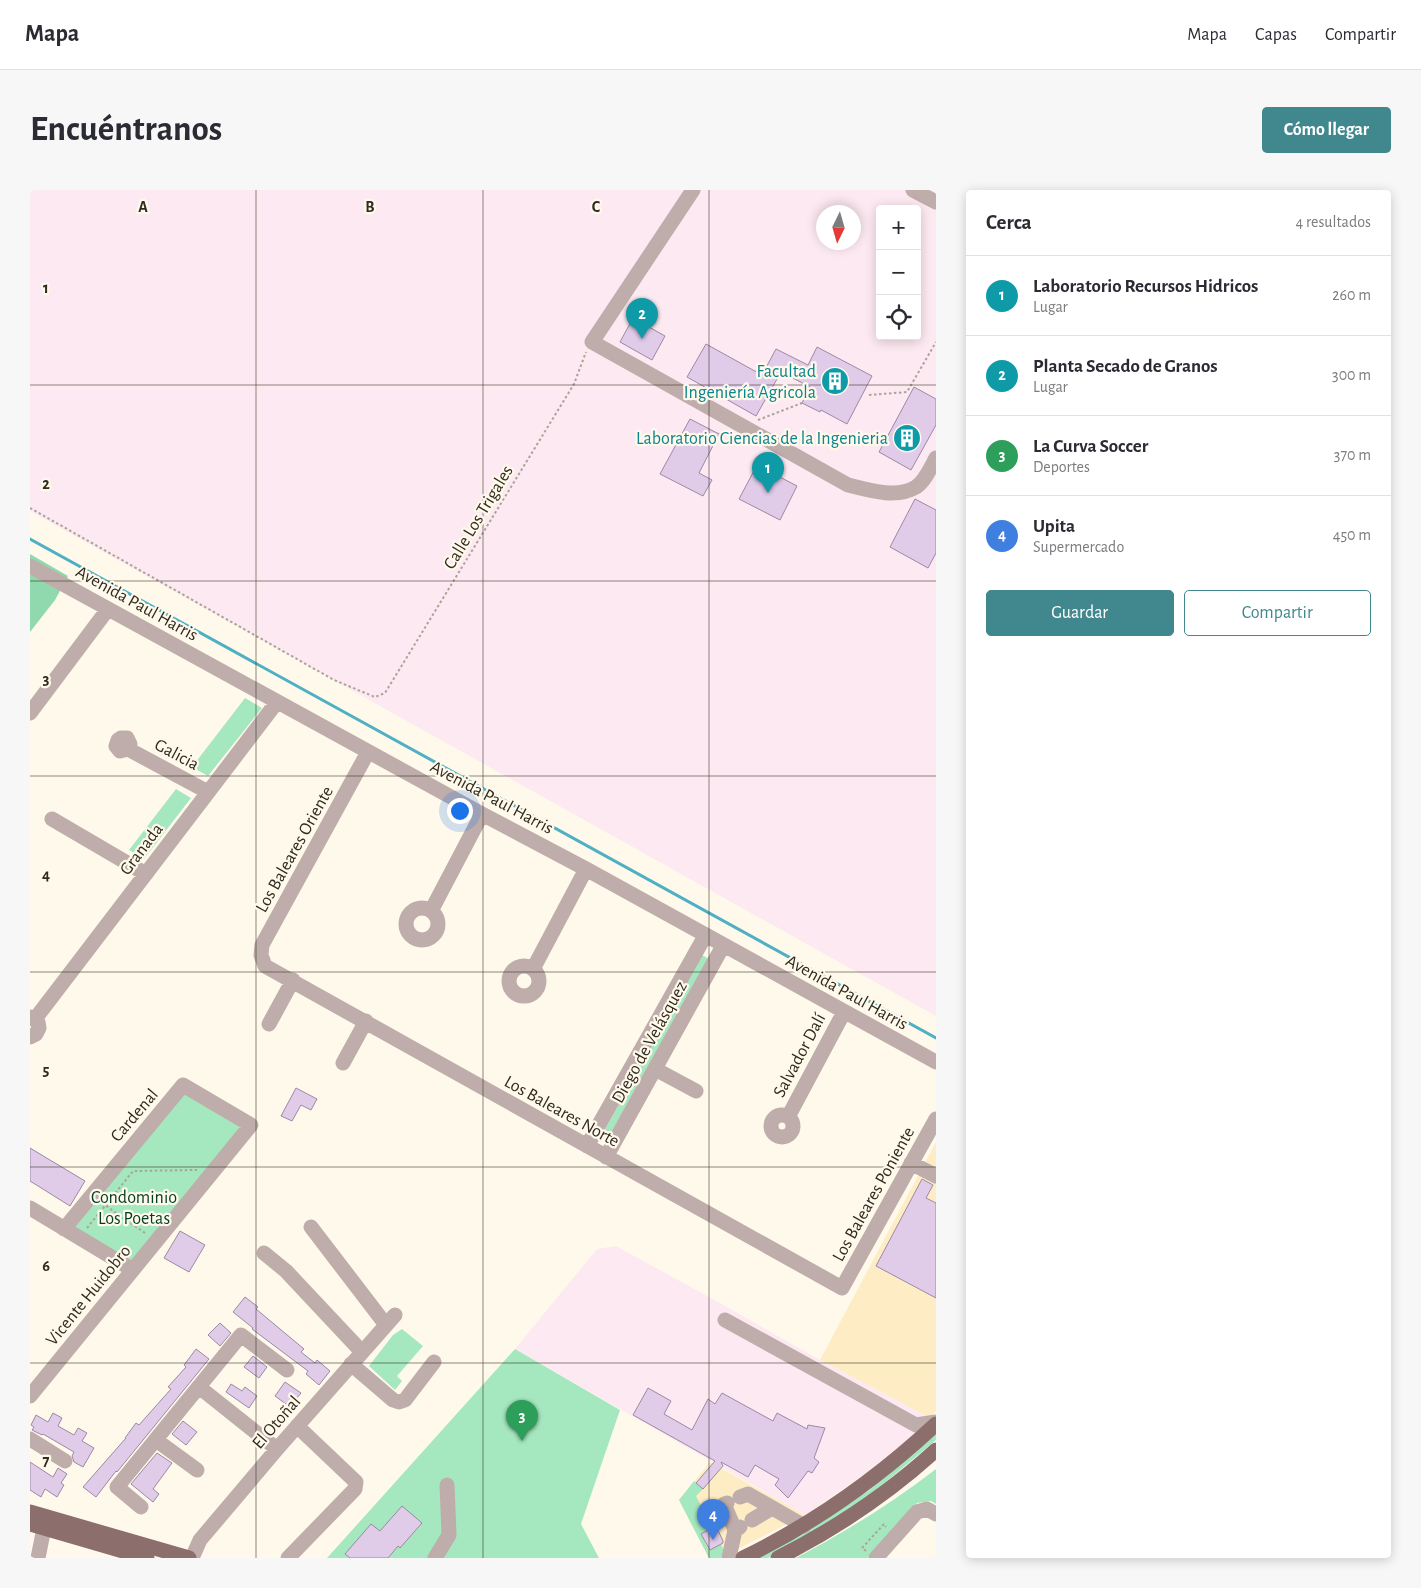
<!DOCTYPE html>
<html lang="es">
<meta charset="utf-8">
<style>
:root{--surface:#fff;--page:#f7f7f7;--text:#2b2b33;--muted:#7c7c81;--line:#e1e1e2;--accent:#40888e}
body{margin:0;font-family:"Alegreya Sans",sans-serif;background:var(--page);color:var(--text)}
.controls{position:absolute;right:15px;top:15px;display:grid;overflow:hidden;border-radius:5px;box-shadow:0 2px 12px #0003}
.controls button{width:45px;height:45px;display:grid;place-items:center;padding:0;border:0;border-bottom:1px solid var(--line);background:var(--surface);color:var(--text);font:25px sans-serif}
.compass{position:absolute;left:786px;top:15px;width:45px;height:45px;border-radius:50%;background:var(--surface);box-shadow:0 2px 12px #0003;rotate:185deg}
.you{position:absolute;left:429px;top:620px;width:18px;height:18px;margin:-12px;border:4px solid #fff;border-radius:50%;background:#1a73e8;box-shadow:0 0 0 8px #1a73e833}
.badge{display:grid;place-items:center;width:32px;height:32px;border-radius:50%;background:var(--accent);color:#fff;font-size:16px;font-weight:700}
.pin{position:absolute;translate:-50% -41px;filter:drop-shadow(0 1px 2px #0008)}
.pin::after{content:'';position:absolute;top:26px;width:18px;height:15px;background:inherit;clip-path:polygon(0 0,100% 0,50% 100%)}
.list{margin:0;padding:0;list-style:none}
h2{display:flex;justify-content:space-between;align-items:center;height:65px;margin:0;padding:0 20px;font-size:21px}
h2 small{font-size:16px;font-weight:400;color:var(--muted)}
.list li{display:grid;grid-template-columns:32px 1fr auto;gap:15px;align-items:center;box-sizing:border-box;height:80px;padding:0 20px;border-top:1px solid var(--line)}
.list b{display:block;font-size:19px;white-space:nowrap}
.list p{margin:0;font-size:16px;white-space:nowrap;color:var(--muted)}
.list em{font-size:16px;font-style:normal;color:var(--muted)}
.actions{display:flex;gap:10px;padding:15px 20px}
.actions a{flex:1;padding:11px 0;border:1px solid var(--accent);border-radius:5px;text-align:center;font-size:18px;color:var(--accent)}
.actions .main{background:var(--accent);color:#fff}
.icon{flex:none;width:28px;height:28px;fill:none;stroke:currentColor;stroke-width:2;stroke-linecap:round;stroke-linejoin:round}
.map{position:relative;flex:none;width:906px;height:1368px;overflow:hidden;border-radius:5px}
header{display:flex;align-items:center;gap:30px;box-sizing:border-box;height:70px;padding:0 25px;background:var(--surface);border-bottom:1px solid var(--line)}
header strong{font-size:24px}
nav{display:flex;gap:28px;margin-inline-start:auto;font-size:18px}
.intro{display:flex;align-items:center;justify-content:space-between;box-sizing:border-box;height:120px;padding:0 30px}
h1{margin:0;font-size:35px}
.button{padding:12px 22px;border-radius:5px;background:var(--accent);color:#fff;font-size:18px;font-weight:700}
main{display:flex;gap:30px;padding:0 30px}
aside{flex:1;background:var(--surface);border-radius:5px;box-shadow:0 2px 12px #0003}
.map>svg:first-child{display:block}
.built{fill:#fdecc4}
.education{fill:#fde9f1;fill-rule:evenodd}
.green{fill:#a5e7bf}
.forest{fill:#90d9ae}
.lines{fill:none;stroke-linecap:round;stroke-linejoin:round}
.stream{stroke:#4fb0c3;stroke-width:3}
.building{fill:#e0cbe9;stroke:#9c89a4}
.path{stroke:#aaa497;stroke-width:2;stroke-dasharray:2.5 2.5;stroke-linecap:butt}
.minor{stroke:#bfadac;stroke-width:15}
.major{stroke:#8c6e6c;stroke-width:15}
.grid{fill:none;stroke:#312b1f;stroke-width:1;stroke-opacity:0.55}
.labels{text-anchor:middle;stroke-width:4.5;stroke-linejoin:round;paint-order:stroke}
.culture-label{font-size:18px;fill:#0d838f;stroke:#fff9ec;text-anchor:end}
.street-label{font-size:18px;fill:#312b1f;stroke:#fff9ec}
.park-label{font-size:18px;fill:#003d23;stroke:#fff9ec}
.grid-label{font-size:16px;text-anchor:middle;font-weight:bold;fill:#312b1f;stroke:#fff9ec;stroke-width:4.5;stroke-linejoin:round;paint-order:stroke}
</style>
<header>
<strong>Mapa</strong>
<nav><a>Mapa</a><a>Capas</a><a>Compartir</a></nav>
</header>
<div class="intro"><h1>Encuéntranos</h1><a class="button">Cómo llegar</a></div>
<main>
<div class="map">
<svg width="906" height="1368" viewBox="0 0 906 1368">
<rect width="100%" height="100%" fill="#fff9ec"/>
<path class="built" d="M906 952V1221L900 1228 790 1170Z
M680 1272 775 1325 690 1368H679L649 1310Z"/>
<path class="education" d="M0 0H906V826L0 321ZM850 19H887V146H850ZM794 22H824V52H794Z
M586 1056 697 1117 790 1170 900 1228 885 1244 833 1285 775 1325 485 1159 567 1059Z"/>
<path class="green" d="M215 508 232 518 178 586 162 577Z
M146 599 161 608 114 669 99 660Z
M672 765 679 769 578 948 572 945Z
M155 903 212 936 102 1071 45 1037Z
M372 1139 393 1156 367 1186 372 1191 365 1200 339 1176 363 1145Z
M485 1159 590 1220 551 1334 569 1368H297Z
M906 1244V1250L839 1306 764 1354 738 1368H726L838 1301Z
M906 1279V1314L901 1311 887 1313 841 1367 836 1368H766C815 1342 862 1313 906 1279Z
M664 1291 673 1299 666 1306 682 1338 671 1344 679 1360 691 1354 696 1365 690 1368H679L649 1310Z"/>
<path class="forest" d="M0 364 38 386 25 410 0 442Z"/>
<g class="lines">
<path class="stream" d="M0 349 906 848"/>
</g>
<path class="building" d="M603 128 635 146 622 170 590 152Z
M676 154 732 185 746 159 778 175 787 157 842 186 817 234 791 220 790 222 772 213 780 197 751 182 726 226 657 187Z
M884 197 906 209V235L881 280 849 262Z
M660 229 689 244 669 283 682 290 673 306 630 284Z
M727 275 767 296 750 330 709 309Z
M885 309 906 320V363L898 378 860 357Z
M266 898 287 909 281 920 271 915 262 931 251 926Z
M0 958 55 991 40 1016 0 991Z
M892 989 903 995 896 1008 906 1013V1108L846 1076Z
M150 1041 175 1055 159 1082 134 1068Z
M215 1107 228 1117 226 1119 274 1159 271 1162 285 1173 287 1170 300 1181 289 1195 276 1184 278 1181 222 1139 223 1138 203 1122Z
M190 1133 201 1143 190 1156 178 1145Z
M166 1159 179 1169 87 1282 86 1281 66 1307 53 1297 96 1248H95L106 1233 109 1235 141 1199 138 1197 156 1177 154 1175Z
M223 1166 237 1177 229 1188 214 1177Z
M255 1192 271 1203 260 1217 245 1206Z
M201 1194 212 1201 215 1197 227 1206 219 1218 196 1202Z
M618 1198 641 1211 634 1224 662 1240 678 1209 685 1214 692 1203 743 1231 747 1223 777 1239 778 1235 795 1238 784 1268 789 1272 782 1283 778 1281 758 1308 745 1295 749 1289 725 1275 718 1287 691 1272 693 1276 673 1299 666 1293 685 1271 603 1225Z
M23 1223 32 1228 28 1236 44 1245 48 1238 57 1243 52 1251 64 1258 53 1277 44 1272 42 1266 44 1262 13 1244 12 1245 2 1240 4 1237 1 1235 6 1225 18 1232Z
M153 1231 167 1242 156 1255 142 1244Z
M127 1263 142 1273 123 1299 129 1304 123 1312 101 1294Z
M0 1272 23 1287 28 1278 37 1284 31 1293 34 1295 27 1307 15 1299 11 1307 0 1300Z
M372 1316 392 1333 370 1358 368 1356 358 1368H320L315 1364 341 1334 350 1341Z
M686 1336 693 1351V1353L680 1360 671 1344Z"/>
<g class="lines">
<path class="path" d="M839 205 877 202 906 152
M728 230 772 213
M689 244 695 242
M0 318 304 490 345 507 355 503 544 194 556 162
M72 1013 115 1043
M57 1038 103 981 167 980
M836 1361 832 1358 854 1334 856 1337"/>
<path class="minor" d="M663 0 562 152 818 295C838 300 867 309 886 297 895 291 901 277 906 268
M883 0 906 12
M0 376 452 624 556 679 906 872
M0 523 78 419
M98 559 100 554 97 548H91L88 550 86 556 90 561 98 559 178 602
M338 562 232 755 231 765 235 776 812 1098 906 929
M22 629 116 684
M376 734a16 16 0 1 1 32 0a16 16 0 1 1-32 0Z
M401 721 452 624
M479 791a15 15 0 1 1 30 0a15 15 0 1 1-30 0Z
M503 779 556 679
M0 827 8 832 9 838 6 844 0 847
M5 829 247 512
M239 834 263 790
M313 873 336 831
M625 879 666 901
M741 936a11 11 0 1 1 22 0a11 11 0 1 1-22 0Z
M758 927 814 822
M557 956 675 746
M576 967 693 756
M881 973 906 986
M0 1018 103 1080
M281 1037 356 1135
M234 1063 256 1081 332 1162
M695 1130 886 1235 906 1232
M321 1174 363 1210 369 1212 375 1210 404 1172
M169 1197 247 1259
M0 1206 221 935 153 895 34 1039
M0 1249 35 1271
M126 1250 167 1280
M710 1307 718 1304 774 1336
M697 1313 694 1314 705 1340
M111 1317 87 1297 211 1145 257 1180
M722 1330 742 1318
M8 1368 14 1338
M162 1368 170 1350 247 1259 365 1125
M258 1368 325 1299 326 1292 267 1236
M405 1368 419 1345 417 1295
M699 1368 705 1340 710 1337
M846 1368 887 1322 897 1319 906 1324"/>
<path class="major" d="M0 1322 159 1368
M0 1334 117 1368
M713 1368C785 1333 848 1288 906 1234
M748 1368C805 1339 858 1304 906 1260"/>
</g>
<path class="grid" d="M226 0V1368M453 0V1368M679 0V1368M0 195H906M0 391H906M0 586H906M0 782H906M0 977H906M0 1173H906"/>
<defs>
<g id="building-disc" transform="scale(1.4375)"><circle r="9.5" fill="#0f9aa8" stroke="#fff9ec"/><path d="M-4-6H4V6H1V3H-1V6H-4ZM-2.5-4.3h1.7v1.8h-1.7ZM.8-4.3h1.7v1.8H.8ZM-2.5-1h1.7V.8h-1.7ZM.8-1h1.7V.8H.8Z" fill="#fff"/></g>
</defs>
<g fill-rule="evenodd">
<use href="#building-disc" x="805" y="191"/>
<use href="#building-disc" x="877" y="248"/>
</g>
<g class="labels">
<g class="culture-label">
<text x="786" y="187">Facultad<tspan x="786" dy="21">Ingeniería Agricola</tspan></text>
<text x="858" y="254">Laboratorio Ciencias de la Ingenieria</text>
</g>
<g class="street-label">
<text transform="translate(448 327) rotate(-59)" y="6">Calle Los Trigales</text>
<text transform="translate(107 413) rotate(29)" y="6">Avenida Paul Harris</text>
<text transform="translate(147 564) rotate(28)" y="6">Galicia</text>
<text transform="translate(462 607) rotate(28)" y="6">Avenida Paul Harris</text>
<text transform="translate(111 659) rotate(-53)" y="6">Granada</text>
<text transform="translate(264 659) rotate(-61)" y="6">Los Baleares Oriente</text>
<text transform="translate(817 802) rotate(29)" y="6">Avenida Paul Harris</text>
<text transform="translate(619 852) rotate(-61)" y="6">Diego de Velásquez</text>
<text transform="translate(769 865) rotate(-62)" y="6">Salvador Dalí</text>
<text transform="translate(532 921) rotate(29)" y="6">Los Baleares Norte</text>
<text transform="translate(104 925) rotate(-50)" y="6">Cardenal</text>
<text transform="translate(843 1004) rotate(-61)" y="6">Los Baleares Poniente</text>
<text transform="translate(58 1105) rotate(-51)" y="6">Vicente Huidobro</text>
<text transform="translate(246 1232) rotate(-49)" y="6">El Otoñal</text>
</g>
<g class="park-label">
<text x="104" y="1013">Condominio<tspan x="104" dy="21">Los Poetas</tspan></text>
</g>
</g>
<g class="grid-label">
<text x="113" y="22">A</text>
<text x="340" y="22">B</text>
<text x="566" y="22">C</text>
<text x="16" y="103">1</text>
<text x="16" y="299">2</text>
<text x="16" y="494">3</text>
<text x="16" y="690">4</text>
<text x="16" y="885">5</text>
<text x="16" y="1081">6</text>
<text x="16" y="1276">7</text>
</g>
</svg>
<div class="controls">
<button>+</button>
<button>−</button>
<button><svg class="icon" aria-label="locate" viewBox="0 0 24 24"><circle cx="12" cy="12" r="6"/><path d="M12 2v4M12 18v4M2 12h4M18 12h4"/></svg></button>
</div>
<svg class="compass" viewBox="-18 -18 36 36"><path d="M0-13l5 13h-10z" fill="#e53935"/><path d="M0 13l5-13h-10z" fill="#7c7c81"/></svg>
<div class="you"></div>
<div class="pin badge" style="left:738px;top:303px;background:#0f9aa8">1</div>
<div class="pin badge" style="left:612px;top:149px;background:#0f9aa8">2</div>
<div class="pin badge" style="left:492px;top:1251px;background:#2e9e5b">3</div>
<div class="pin badge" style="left:683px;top:1350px;background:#3f7fe0">4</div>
</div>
<aside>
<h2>Cerca<small>4 resultados</small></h2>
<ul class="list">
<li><span class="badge" style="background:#0f9aa8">1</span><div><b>Laboratorio Recursos Hidricos</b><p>Lugar</p></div><em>260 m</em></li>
<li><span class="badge" style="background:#0f9aa8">2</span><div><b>Planta Secado de Granos</b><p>Lugar</p></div><em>300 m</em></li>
<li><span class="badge" style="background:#2e9e5b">3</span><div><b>La Curva Soccer</b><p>Deportes</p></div><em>370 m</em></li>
<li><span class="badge" style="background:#3f7fe0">4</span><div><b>Upita</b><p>Supermercado</p></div><em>450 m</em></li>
</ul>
<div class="actions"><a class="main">Guardar</a><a>Compartir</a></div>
</aside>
</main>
